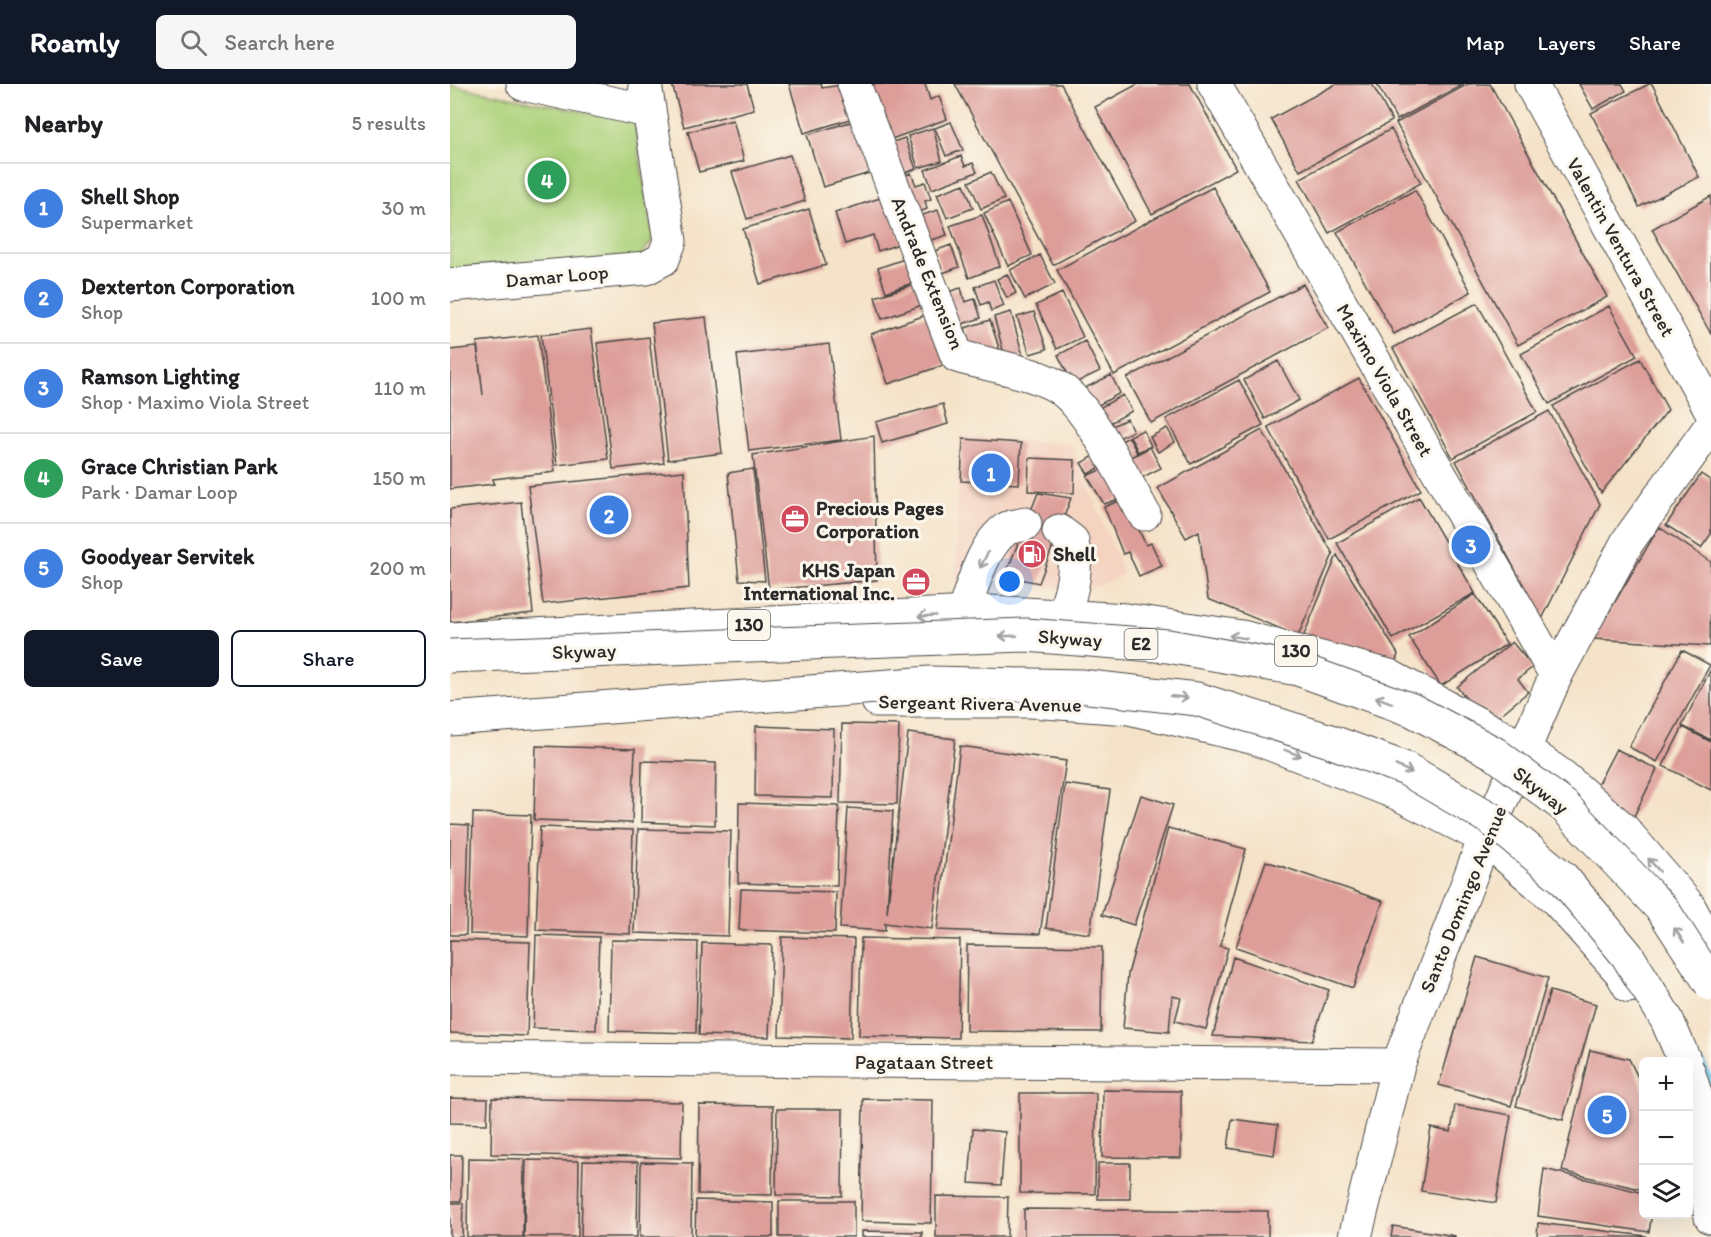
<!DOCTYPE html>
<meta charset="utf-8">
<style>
:root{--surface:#fff;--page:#f6f6f6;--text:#202124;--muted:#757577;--line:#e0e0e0;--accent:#111827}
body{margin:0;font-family:Itim,sans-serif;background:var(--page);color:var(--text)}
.controls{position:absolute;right:18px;bottom:18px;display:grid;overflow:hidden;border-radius:9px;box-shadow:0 6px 24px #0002}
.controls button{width:54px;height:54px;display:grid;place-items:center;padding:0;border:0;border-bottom:2px solid var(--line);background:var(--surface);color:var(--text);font:30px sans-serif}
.you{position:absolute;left:560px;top:498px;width:21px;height:21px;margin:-15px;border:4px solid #fff;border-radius:50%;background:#1a73e8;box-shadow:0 0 0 9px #1a73e833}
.badge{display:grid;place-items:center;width:39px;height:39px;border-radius:50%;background:var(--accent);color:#fff;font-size:20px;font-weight:700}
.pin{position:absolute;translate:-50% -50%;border:3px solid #fff;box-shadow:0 2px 6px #0006}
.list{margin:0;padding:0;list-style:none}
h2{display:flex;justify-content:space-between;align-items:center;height:78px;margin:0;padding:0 24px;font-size:26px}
h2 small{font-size:20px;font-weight:400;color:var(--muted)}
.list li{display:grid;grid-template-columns:39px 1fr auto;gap:18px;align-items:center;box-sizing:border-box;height:90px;padding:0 24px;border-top:2px solid var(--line)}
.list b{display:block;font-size:22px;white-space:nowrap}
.list p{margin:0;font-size:20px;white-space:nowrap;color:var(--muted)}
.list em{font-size:20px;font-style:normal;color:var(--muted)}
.actions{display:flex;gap:12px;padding:18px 24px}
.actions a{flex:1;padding:14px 0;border:2px solid var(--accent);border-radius:9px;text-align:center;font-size:21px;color:var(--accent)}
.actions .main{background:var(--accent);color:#fff}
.icon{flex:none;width:33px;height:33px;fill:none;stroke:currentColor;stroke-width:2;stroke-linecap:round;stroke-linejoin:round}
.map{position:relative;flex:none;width:1261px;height:1153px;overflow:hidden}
header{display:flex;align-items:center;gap:36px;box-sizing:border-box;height:84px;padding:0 30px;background:var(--accent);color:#fff}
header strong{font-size:28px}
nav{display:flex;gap:33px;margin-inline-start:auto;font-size:21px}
.search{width:420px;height:54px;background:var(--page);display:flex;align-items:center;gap:15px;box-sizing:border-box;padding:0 21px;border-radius:9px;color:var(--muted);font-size:22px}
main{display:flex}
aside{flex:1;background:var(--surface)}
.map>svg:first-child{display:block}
.built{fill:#f4d3c1}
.green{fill:#add27b;stroke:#6c7e53;stroke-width:1.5}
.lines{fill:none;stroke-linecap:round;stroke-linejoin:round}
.stream{stroke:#66c2e4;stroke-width:8}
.building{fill:#dd9d99}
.minor-casing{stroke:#494743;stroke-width:35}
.major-casing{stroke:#494743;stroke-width:35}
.highway-casing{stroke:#494743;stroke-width:35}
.minor{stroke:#fff;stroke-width:33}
.major{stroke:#fff;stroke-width:33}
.highway{stroke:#fff;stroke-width:33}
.highway-bridge-casing{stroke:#494743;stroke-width:35;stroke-linecap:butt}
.highway-bridge{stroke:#fff;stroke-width:33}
.oneway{stroke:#a0a0a0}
.labels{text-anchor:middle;stroke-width:6;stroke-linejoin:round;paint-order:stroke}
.shield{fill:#fbf7ec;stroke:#696865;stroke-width:1.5}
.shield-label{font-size:18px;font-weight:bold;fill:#2b2b2b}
.street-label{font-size:20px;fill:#2b2b2b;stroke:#fbf7ec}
.poi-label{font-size:20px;font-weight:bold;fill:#2b2b2b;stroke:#fbf7ec;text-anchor:start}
</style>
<header>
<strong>Roamly</strong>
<div class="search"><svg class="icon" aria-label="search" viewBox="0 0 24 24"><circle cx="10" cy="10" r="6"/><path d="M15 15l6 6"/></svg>Search here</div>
<nav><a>Map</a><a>Layers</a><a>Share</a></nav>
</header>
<main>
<aside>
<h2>Nearby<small>5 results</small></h2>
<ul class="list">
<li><span class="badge" style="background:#3f7fe0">1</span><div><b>Shell Shop</b><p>Supermarket</p></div><em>30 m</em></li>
<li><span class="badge" style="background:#3f7fe0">2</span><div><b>Dexterton Corporation</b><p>Shop</p></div><em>100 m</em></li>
<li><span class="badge" style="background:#3f7fe0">3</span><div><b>Ramson Lighting</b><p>Shop · Maximo Viola Street</p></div><em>110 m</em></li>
<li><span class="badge" style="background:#2e9e5b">4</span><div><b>Grace Christian Park</b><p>Park · Damar Loop</p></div><em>150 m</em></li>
<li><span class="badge" style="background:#3f7fe0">5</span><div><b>Goodyear Servitek</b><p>Shop</p></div><em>200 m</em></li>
</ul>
<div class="actions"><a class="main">Save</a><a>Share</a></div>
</aside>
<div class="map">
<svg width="1261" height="1153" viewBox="0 0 1261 1153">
<rect width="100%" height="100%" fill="#fbf7ec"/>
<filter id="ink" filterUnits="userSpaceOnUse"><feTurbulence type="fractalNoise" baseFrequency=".0167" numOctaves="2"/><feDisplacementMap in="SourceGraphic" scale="12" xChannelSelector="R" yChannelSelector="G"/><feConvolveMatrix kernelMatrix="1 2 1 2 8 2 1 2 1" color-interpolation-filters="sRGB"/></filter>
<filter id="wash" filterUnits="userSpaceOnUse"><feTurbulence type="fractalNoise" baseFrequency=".008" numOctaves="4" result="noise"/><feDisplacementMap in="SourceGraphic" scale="24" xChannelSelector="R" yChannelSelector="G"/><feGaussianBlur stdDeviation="1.35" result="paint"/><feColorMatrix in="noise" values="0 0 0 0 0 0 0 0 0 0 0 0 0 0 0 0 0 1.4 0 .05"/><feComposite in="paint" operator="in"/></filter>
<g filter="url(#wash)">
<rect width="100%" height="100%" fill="#f5e3c9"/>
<path class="built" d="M509 352 621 360 674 490 646 503 505 504Z"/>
<path class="green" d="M0 1 184 38 203 155 190 173 0 190Z"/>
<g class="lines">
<path class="stream" d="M1251 979 1261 998"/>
</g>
<g id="blocks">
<path class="building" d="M222 0H297L304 25 234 43Z
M339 0H371L372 4 397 0 407 33 354 49Z
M416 0H475L480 16 489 12 497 35 436 57Z
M505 0H611L685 137 603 181Z
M688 0H740L786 85 702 130 645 23Z
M886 0H922L942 37 850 87 821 35Z
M927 0H1014L947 36Z
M1018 0H1040L1157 213 1068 261 946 39Z
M1129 0H1172L1176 7 1143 25Z
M1199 0H1202L1249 93 1189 123 1141 29Z
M410 35 426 87 373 103 357 51Z
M283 36 294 77 249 88 238 48Z
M501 38 513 66 496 72 485 44Z
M483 44 492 77 468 84 458 52Z
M941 45 971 99 879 149 849 95Z
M455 54 466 85 445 92 434 61Z
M340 71 355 117 297 135 282 88Z
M511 72 515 82 523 79 527 88 482 105 475 86Z
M541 88 554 115 531 125 519 98Z
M461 89 466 101 475 98 481 115 475 117 477 125 462 131 448 94Z
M514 100 523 124 497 134 487 110Z
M763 103 820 208 664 291 607 186Z
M965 106 1021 208 944 250 887 148Z
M436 112 452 159 428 167 423 151 395 160 385 129Z
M1261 112V250L1202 145Z
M558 118 582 171 558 182 534 129Z
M359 125 376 181 310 200 293 145Z
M488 126 497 151 475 158 467 133Z
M532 131 550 182 519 194 500 142Z
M501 161 509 183 493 189 485 167Z
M590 171 605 200 575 215 560 186Z
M463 172 471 196 436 208 428 184Z
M557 190 566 209 557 214 547 195Z
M544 196 554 222 541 227 538 218 531 221 525 203Z
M468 199 475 220 432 235 425 213Z
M853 200 878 244 701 339 677 294Z
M511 204 515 218 525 215 531 234 509 241 498 208Z
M612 209 633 253 607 265 586 221Z
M1027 219 1087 328 1003 374 943 264Z
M1159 222 1187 272 1099 320 1071 270Z
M561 228 573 272 556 277 544 233Z
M584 228 597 265 580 270 567 233Z
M479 230 497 280 438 300 421 250Z
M256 233 272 369 218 376 202 239Z
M540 236 550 267 524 275 515 244Z
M141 245 158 375 107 381 91 251Z
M88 251 105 388 43 395 44 400 0 405V266L27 263 33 311 27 258Z
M199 253 214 379 163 385 147 259Z
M635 257 650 287 623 300 608 271Z
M379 260 391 356 299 367 287 271Z
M1190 275 1218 326 1151 409 1103 322Z
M828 277 849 316 815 335 794 296Z
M661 291 670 309 638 327 627 308Z
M909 294 971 406 879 455 818 343Z
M789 296 813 341 741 380 716 335Z
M673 311 682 327 649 345 640 329Z
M493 320 498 340 432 359 426 338Z
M1099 327 1150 420 1092 535 1006 377Z
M677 335 683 347 657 360 651 347Z
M717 344 725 358 708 368 700 353Z
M693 346 701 362 688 368 680 352Z
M812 346 883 470 848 552 758 515 749 447 736 454 708 404Z
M424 352 427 496 319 506 303 371Z
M679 353 687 369 678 375 700 363 711 384 685 397 665 360Z
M513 355 571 359 569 400 511 397Z
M652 368 658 379 638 390 631 379Z
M579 374 625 376 624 409 578 407Z
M659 382 675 413 654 420 637 392Z
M303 385 315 497 289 496 278 389Z
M234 387 239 504 93 520 78 402Z
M1251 390 1261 397V450L1251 464 1216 441Z
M588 409 621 414 589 499 555 492Z
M969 413 1025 509 943 555 887 459Z
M674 415 696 461 701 459 712 482 689 492 678 468 673 470 654 423Z
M71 418 83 529 0 538V425Z
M1209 443 1261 478 1260 562 1143 555Z
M887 471 948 570 943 587 854 551Z
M1025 510 1057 560 991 602 959 553Z
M1062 558 1083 583 1068 595 1078 608 1038 641 1007 603Z
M1232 566 1260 581 1207 678 1179 663Z
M1261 585V656L1232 642Z
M392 640 449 641 447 720 390 719Z
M306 642 384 645 383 714 305 712Z
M1233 643 1261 658V706L1213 682Z
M458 649 505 655 482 845 435 839V847L390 844 398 724 443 727 437 829Z
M86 662 185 665 182 739 84 736Z
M510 662 616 677 590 850 487 846Z
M1166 665 1207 685 1181 738 1139 717Z
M192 677 266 679 265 741 191 738Z
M615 700 660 706 640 850 596 844Z
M691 711 723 721 684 841 652 831Z
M289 719 389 722 387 802 288 799Z
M23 729 81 731 78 852 20 850Z
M0 740 19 741 16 851H0Z
M90 743 183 746 180 850 86 846Z
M718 744 796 765 770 862 778 864 756 945 725 937 731 914 722 912 719 948 673 944 678 890Z
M188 745 281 747 278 852 184 849Z
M816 777 933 817 903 904 786 863Z
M291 805 386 808 385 849 289 846Z
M86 851 149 853 146 946 83 944Z
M332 853 404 855 401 954 329 952Z
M411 854 510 856 508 954 409 952Z
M0 856 80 858 77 952 0 949Z
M161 856 248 858 246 949 159 947Z
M252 859 322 861 319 953 249 951Z
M517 861 652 863 651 948 516 947Z
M783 873 879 906 862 957 763 952Z
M1027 873 1098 894 1061 1022 989 1001Z
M1100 907 1146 920 1113 1036 1066 1022Z
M1140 966 1179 975 1194 1006V1106L1112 1087Z
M653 1006 731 1007V1074L652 1073Z
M570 1009H646L645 1110 570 1109Z
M0 1014 38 1015 37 1040 0 1039Z
M42 1014 232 1018 231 1074 41 1070Z
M413 1015 483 1016 481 1139 411 1137Z
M249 1021 323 1022 322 1111 248 1110Z
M1005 1021 1061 1031 1046 1119 971 1107 981 1044 1001 1048Z
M327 1025H393L392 1112 326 1111Z
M782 1035 828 1041 824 1071 778 1064Z
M523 1045 555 1048 551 1101 519 1099Z
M0 1071H12L11 1117H0Z
M18 1074 74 1075 73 1153H17Z
M76 1076 129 1077 128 1153H74Z
M133 1077 188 1078 187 1153H131Z
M191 1078 242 1079 241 1153H190Z
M648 1079H680V1115H648Z
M1094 1085 1194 1109V1130H1202L1199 1148 1088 1132Z
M486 1112 558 1113 557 1153H486Z
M246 1116 323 1118V1153L245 1152Z
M329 1117H404V1153H329Z
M0 1119H13L12 1153H0Z
M574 1125 818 1127V1153H574Z
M1088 1139 1196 1152V1153H1087Z
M943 1142 1005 1152V1153H941Z
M412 1147 472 1148V1153H412Z"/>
</g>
</g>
<g filter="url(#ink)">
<use href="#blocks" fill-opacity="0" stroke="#494743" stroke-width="1.5"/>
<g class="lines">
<g class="minor-casing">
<path id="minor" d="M73 0 198 27
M404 0 507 272C537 281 594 289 616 309 643 332 676 398 694 430
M764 0 1106 591
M1081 0 1261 326
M0 201 196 184 213 175 220 157 195 0
M609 447 622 457C628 485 622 505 614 531
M513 530C522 504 532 462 556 445 561 442 569 442 575 440
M1074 665 1106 591 1178 457 1261 342
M0 974 948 981"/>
</g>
<g class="major-casing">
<path id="major" d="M0 555 540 528 676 536 792 553 939 592 1074 665 1113 693 1173 745 1238 821 1261 863
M428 617H581L679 624 805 654 947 709 1035 754 1105 814 1171 888 1179 902
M1241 1031 1247 1046 1261 1133
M905 1153 948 981 1035 754 1074 665"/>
</g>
<g class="highway-casing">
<path id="highway" d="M1238 987 1261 1060"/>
</g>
<use href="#minor" class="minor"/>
<use href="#major" class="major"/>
<use href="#highway" class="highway"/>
<g class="highway-bridge-casing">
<path id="highway-bridge" d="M0 572 576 551 718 562 848 585 962 626 1044 669 1114 722 1213 826 1261 900
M0 635 480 599 630 602 747 615 877 656 956 685 1041 735 1113 794 1177 871 1217 936 1235 978"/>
</g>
<use href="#highway-bridge" class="highway-bridge"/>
</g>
<defs><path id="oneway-shaft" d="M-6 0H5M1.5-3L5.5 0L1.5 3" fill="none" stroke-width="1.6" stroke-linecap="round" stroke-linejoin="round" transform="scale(1.5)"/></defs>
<g class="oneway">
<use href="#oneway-shaft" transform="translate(534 476) rotate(117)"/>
<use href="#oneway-shaft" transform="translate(477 532) rotate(177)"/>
<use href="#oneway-shaft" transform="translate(558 552) rotate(178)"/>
<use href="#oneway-shaft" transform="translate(788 553) rotate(-170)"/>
<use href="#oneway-shaft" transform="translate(729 613) rotate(6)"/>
<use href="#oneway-shaft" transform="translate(934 616) rotate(-160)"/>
<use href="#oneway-shaft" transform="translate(843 669) rotate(21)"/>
<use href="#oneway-shaft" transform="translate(954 685) rotate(24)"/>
<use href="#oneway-shaft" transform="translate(1204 781) rotate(-131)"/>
<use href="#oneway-shaft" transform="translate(1229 851) rotate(-123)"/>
</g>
</g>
<defs>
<g id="office-disc" transform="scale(1.5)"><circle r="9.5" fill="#d1495b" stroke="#fbf7ec"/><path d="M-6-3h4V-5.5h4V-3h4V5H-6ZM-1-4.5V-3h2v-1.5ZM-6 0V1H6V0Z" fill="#fff"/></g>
<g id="fuel-disc" transform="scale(1.5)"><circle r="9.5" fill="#d1495b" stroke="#fbf7ec"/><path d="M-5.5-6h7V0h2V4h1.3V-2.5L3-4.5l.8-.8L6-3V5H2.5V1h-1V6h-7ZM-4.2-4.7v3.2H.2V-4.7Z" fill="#fff"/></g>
</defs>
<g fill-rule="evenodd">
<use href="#office-disc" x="345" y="435"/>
<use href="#fuel-disc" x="582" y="470"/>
<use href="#office-disc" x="466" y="498"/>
</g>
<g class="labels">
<g class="shield">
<rect x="278" y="526" width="42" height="30" rx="4.5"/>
<rect x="674.5" y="545" width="33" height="30" rx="4.5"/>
<rect x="825" y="552" width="42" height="30" rx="4.5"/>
</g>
<g class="shield-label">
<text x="299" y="547">130</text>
<text x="691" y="566">E2</text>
<text x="846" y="573">130</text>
</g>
<g class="street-label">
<text transform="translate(1171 163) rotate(61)" y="7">Valentin Ventura Street</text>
<text transform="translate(478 189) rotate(68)" y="7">Andrade Extension</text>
<text transform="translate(107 192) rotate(-5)" y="7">Damar Loop</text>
<text transform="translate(935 296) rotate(60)" y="7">Maximo Viola Street</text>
<text transform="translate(620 554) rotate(4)" y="7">Skyway</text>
<text transform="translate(134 567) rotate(-2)" y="7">Skyway</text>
<text transform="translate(530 619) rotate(1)" y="7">Sergeant Rivera Avenue</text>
<text transform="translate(1091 706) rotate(38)" y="7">Skyway</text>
<text transform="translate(1013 815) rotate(-68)" y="7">Santo Domingo Avenue</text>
<text x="474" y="985">Pagataan Street</text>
</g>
<g class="poi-label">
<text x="366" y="431">Precious Pages<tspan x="366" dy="23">Corporation</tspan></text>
<text x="603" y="477">Shell</text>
<text x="445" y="493" text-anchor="end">KHS Japan<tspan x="445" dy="23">International Inc.</tspan></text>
</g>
</g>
</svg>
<div class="controls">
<button>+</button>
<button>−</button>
<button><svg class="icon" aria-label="layers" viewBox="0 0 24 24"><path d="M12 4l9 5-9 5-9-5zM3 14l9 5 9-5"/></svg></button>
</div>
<div class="you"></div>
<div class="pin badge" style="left:541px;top:389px;background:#3f7fe0">1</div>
<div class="pin badge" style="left:159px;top:431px;background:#3f7fe0">2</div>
<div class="pin badge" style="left:1021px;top:461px;background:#3f7fe0">3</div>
<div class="pin badge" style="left:97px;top:96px;background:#2e9e5b">4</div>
<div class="pin badge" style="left:1157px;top:1031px;background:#3f7fe0">5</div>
</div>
</main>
